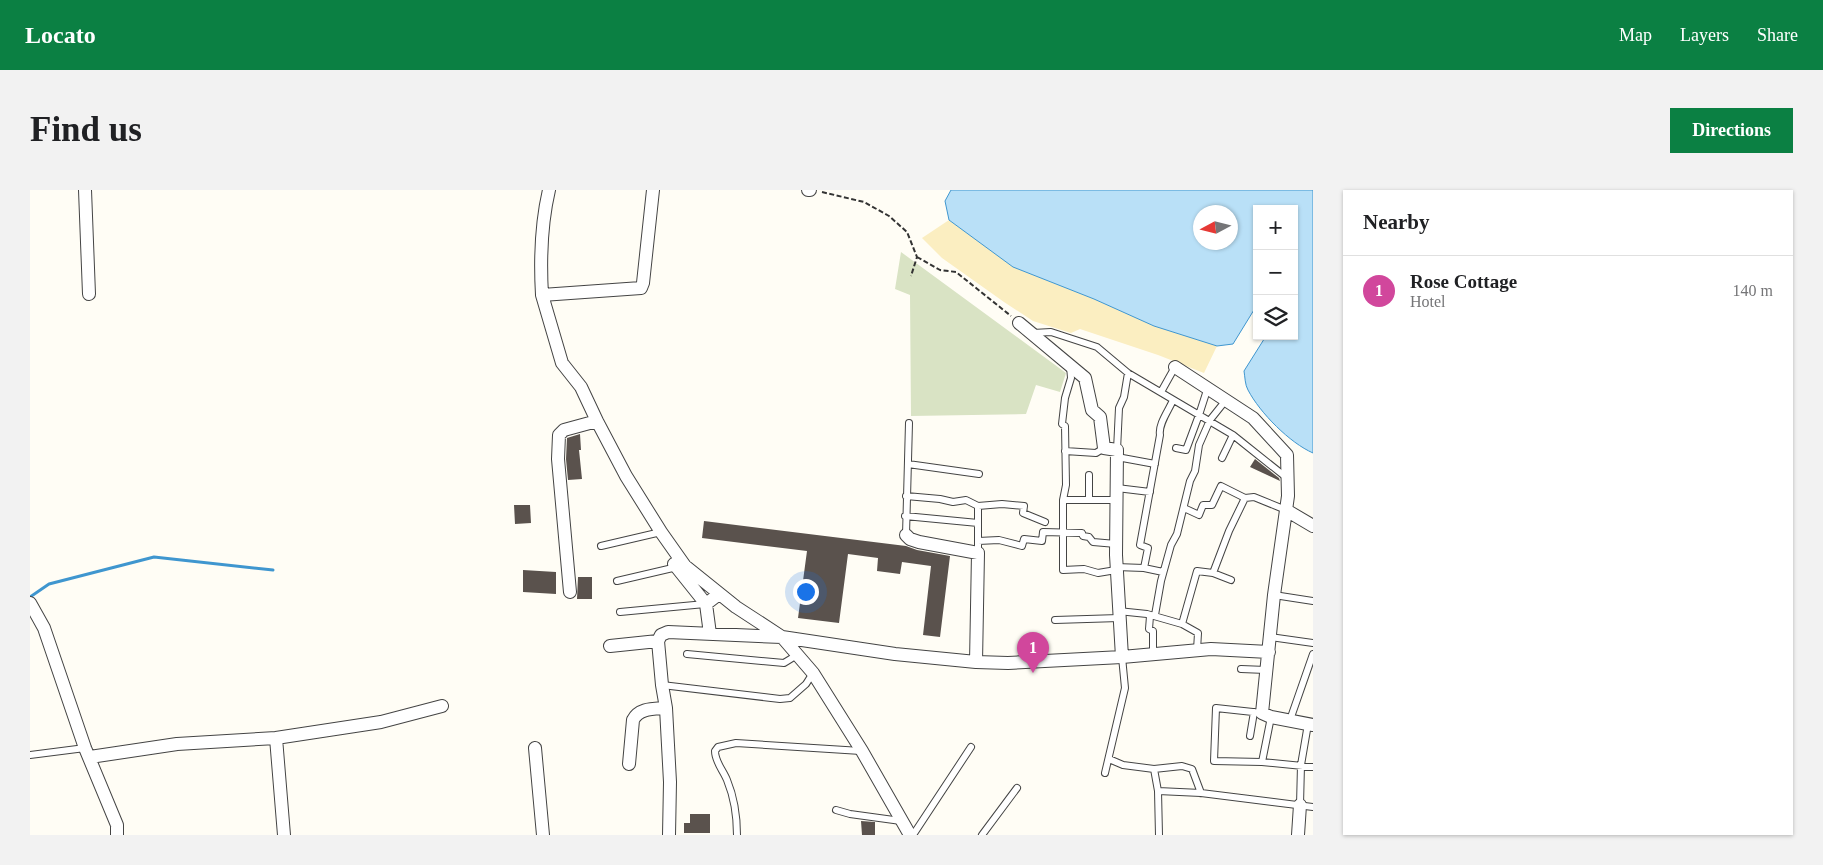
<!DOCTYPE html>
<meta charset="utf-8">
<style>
:root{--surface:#fff;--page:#f2f2f2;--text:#202124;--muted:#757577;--line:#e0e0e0;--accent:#0b8043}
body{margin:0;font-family:Georgia,serif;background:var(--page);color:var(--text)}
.controls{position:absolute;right:15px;top:15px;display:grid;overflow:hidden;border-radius:0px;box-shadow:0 1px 4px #0004}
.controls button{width:45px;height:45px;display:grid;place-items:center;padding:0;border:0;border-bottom:1px solid var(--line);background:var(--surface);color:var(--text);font:25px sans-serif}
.compass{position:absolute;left:1163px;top:15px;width:45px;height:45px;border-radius:50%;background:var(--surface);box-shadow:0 1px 4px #0004;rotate:263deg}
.you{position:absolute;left:775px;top:401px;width:18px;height:18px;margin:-12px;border:4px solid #fff;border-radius:50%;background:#1a73e8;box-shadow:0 0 0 8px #1a73e833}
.badge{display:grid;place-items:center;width:32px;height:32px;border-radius:50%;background:var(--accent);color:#fff;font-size:16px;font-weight:700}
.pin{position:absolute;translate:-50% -41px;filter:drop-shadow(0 1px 2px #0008)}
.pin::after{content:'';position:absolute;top:26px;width:18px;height:15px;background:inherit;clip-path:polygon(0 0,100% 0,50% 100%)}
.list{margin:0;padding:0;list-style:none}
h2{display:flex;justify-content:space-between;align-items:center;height:65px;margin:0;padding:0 20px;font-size:21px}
h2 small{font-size:16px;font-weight:400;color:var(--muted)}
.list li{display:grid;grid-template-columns:32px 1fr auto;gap:15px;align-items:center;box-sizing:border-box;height:70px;padding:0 20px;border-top:1px solid var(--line)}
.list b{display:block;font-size:19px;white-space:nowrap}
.list p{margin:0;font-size:16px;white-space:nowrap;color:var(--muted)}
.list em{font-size:16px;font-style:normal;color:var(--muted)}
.icon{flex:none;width:28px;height:28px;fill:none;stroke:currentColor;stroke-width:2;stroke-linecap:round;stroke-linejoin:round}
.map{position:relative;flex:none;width:1283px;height:645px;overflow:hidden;border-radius:0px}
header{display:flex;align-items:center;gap:30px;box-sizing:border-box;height:70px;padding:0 25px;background:var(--accent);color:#fff}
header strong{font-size:24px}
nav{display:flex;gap:28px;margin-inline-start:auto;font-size:18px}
.intro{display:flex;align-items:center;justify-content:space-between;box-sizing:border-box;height:120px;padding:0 30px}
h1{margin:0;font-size:35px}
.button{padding:12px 22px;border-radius:0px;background:var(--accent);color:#fff;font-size:18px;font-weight:700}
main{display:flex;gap:30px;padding:0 30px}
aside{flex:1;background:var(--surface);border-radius:0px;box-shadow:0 1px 4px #0004}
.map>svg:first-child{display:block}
.sand{fill:#fbeec1}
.cemetery{fill:#d9e3c4}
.water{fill:#b9e0f7;stroke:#3f96cf;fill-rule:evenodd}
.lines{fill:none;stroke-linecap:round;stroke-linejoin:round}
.stream{stroke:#3f96cf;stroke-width:3}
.building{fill:#5a524d}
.service-casing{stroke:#444;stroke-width:8}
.minor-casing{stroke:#444;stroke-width:14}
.path{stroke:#333;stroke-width:2;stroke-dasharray:5 2.5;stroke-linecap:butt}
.service{stroke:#fff;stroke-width:6}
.minor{stroke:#fff;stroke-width:12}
</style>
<header>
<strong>Locato</strong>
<nav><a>Map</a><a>Layers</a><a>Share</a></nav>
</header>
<div class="intro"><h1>Find us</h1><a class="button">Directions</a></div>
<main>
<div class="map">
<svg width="1283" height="645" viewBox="0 0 1283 645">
<rect width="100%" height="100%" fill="#fffdf5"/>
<path class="sand" d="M919 30 983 77 1064 109 1124 136 1187 156 1174 183 1128 165 1050 139 1041 143 1003 131 974 112 912 68 892 48Z"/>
<path class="cemetery" d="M871 62 1036 183 1030 202 1006 195 996 224 881 226 880 105 865 99Z"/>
<path class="water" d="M921 0H1283V263C1260 253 1230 223 1218 200 1215 195 1215 187 1214 181L1236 146H1264V19H1227V115L1203 154 1187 156 1124 136 1064 109 983 77 919 30 915 11ZM1170 22H1200V52H1170Z"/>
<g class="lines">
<path class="stream" d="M0 407 19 394 124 367 243 380"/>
</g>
<path class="building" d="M550 244 551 260H549L552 289 538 290 536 269 537 248Z
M1225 269 1249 288 1250 291 1220 277Z
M484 315H500L501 333 485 334Z
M674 331 876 356 887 360 920 366 910 447 893 445 901 376 872 372 870 384 847 381 848 368 818 364 809 433 768 428 777 361 672 348Z
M493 380 526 382V404L493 402Z
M548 387H562V409H547Z
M660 624H680V643H654V633H660Z
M831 631 845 632V645H832Z"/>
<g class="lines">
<g class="service-casing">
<path id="service" d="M1003 143 1021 142 1067 157 1098 183 1203 245 1257 288
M1040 176 1041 188 1035 208 1032 234 1035 236 1036 295 1033 310V380L1054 379 1068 383 1086 380
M1131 202 1145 177
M1146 258 1156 260 1169 225 1178 197
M1087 260 1089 218 1094 207 1098 183
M1035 261 1066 263 1074 258
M1087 267 1125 274
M1192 268 1203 245
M878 274 949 284
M1087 298 1120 302
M876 306 910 309 923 312 936 310 948 316 972 314 994 316 993 323 1015 332
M1033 310H1086
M1059 310V285
M948 316V363
M1154 318 1169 325 1173 315H1182L1191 296 1215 308
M875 326 948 333
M876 345 879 233
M948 351 969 350 992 356 994 349 1012 351 1013 342 1052 343 1053 346 1059 347 1063 352 1086 354
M571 356 631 342
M1086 377 1114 378 1133 382
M1114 378 1118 358 1110 355 1130 245C1128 234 1139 220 1143 210
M1201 390 1183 383 1199 341 1215 308 1224 307 1256 320
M587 391 647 377
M1244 405 1283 411
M1088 421 1117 424 1152 434
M590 422 675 414
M1025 430 1089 428
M1240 447 1283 453
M1167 460 1168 443 1152 434 1167 381 1183 383
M657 464 754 473 767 465
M1123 465V441L1119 439 1120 426 1125 425 1131 391 1141 355 1147 344 1160 291 1165 281 1169 255 1180 230 1192 215
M1211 479 1236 480
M632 495 750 509 760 508 776 494 783 483
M1241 527 1232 572 1283 577
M1260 530 1283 464
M1220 546 1224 522
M0 565 55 558
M1079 569 1093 575 1124 579 1128 601
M1232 572 1184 571 1186 518 1232 523
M1124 579 1152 576 1162 579 1171 603
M1075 583 1095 498 1092 467
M1270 615 1271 575 1278 534
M806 620 820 624 871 631
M707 645C707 627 704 607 697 590 693 580 685 572 685 561L688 557 706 553 831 561
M883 645 941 557
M952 645 987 598
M1129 645 1128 601 1171 603 1283 617"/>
</g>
<g class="minor-casing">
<path id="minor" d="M55 0 59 104
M623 0 613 93 611 98 512 105 532 173 551 197 567 231 596 286 631 342 655 376 706 417 752 447 783 483 832 561 880 645
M778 0H780
M512 105C510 70 511 34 519 0
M989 133 1055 188 1062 220 1070 227 1074 258 1087 260 1086 365 1092 467
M1145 177 1223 228 1257 265 1258 306 1244 405 1232 523 1241 527 1283 535
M1256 320 1283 336
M876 345 880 349 889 352 948 363 946 472
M644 374 676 414 689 404
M540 402 528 269 529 245 534 240 567 231
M0 413 14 438 55 558 87 635V645
M676 414 680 444
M580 456 628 451
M246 548 351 532 412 516
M505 558 513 645
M60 567 147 554 246 548 254 645
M599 574 603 530C609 518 623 519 636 518
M639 645 640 592 636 518 632 495 628 451 631 445 638 442 752 447 865 464 946 472 978 473 1092 467 1181 459 1239 462
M1268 645 1270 615"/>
</g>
<path class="path" d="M792 2 834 12 859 26 877 42 887 67 881 86
M887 67 910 80 926 82 981 126"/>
<use href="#service" class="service"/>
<use href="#minor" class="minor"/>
</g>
</svg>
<div class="controls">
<button>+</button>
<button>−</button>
<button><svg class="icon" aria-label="layers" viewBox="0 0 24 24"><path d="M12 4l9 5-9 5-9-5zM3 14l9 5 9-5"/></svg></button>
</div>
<svg class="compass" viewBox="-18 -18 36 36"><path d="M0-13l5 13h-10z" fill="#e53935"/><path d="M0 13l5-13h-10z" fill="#757577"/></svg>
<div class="you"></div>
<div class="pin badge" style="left:1003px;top:483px;background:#d1479c">1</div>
</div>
<aside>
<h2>Nearby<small></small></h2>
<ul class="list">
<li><span class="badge" style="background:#d1479c">1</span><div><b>Rose Cottage</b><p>Hotel</p></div><em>140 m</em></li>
</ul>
</aside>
</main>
